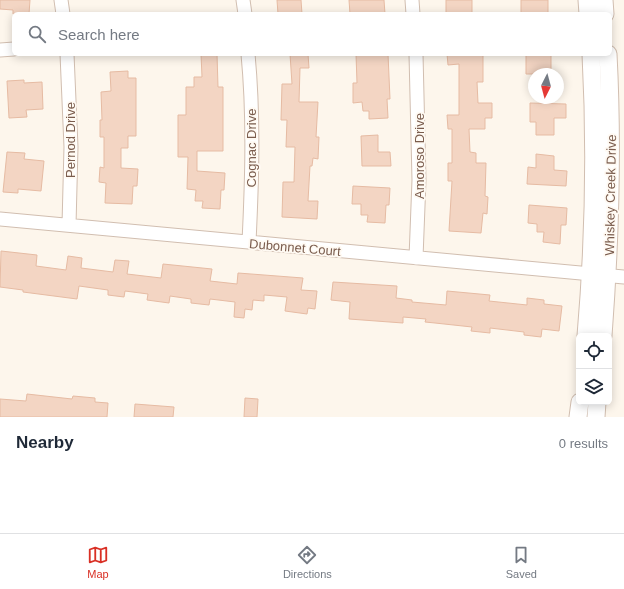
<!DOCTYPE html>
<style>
:root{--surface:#fff;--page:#f2f2f3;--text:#1f2937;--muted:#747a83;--line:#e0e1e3;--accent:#d93025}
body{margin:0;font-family:Arial,sans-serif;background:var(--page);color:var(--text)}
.controls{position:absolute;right:12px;bottom:12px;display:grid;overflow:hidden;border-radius:6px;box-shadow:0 2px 10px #0003}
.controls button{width:36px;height:36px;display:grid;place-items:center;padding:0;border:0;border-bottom:1px solid var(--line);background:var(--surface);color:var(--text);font:20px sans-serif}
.compass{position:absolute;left:528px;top:68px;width:36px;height:36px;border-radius:50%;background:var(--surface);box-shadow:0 2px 10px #0003;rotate:186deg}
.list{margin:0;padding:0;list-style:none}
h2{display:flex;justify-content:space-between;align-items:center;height:52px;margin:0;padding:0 16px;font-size:17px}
h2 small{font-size:13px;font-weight:400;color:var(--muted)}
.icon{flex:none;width:22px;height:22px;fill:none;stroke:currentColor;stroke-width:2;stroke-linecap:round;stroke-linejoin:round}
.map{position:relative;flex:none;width:624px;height:417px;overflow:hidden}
.search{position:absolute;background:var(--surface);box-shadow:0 2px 10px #0003;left:12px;right:12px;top:12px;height:44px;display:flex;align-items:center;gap:10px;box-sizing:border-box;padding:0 14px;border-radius:6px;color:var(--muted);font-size:15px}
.sheet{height:116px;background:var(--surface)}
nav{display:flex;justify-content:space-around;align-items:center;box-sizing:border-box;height:56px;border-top:1px solid var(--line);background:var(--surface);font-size:11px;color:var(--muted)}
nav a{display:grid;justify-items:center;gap:2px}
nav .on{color:var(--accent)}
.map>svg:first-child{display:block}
.building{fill:#f3d5c3;stroke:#e6bba3}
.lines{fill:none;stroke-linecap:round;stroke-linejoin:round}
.minor-casing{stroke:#d1beb0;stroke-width:15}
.tertiary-casing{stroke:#d1beb0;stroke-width:19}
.minor{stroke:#fff;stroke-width:13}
.tertiary{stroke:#fff;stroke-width:17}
.labels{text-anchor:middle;stroke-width:3.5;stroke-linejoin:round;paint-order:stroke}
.street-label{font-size:13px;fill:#7a5c4d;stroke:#fffaf3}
</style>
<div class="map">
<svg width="624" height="417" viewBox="0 0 624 417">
<rect width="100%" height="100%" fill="#fdf6ec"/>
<path class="building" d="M0 0H30L29 14H13V10L0 9Z
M277 0H301L302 14H278Z
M349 0H384L385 14H350Z
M446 0H472V14H446Z
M521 0H548V14H521Z
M201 54H217L218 87H223V151H197V171L225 173 224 190H221L220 209 202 208 203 201H195L196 190 187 189 188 157H178V115H186V87H194V77H202Z
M290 54H308L309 68H300L299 102H318L316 137H319L318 159 313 158 312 166H310L308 201H318L317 219 282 217 283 182H294L295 147H286L287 120H281L282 84H292Z
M356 54H388L390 99H387L388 118 369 119V111H363L362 102 353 103V83H357Z
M447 54H483V82H477L478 103H492V118H485V129H469L470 152 476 153V163H486L485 196 488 197 487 214 483 213 481 233 449 231 452 181H448V163H452V129H448L447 115H459V64L448 65Z
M551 54V74H526V55Z
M128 71V78H136V136H128V148H121V168L138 169 137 186H133L132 204 105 203 106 183 99 182 100 167 104 168V137H100V120H102L101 92 111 91 110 72Z
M24 80V83L42 82 43 109 26 110 27 117 9 118 7 81Z
M530 103 566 104V118H554V135H536V122H530Z
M378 135V152H390L391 166H362L361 136Z
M7 152 25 153 24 159 44 161 41 191 18 189V193L3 192Z
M536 154 554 156V170L567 171 566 186 527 184 528 167 536 168Z
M353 186 390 188 389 205H386L385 223 367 222 368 215H361V204H352Z
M529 205 567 208 566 225H561L560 244 543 242 544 232H537V224L528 223Z
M1 251 37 255 36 266 66 270 68 256 82 258 81 268 113 272 115 260 129 261 127 274 161 278 163 264 212 269 210 281 237 284 238 273 303 278 301 290 317 291 315 309 308 308 307 314 285 311 287 297 264 295V301L253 300 252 310 245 309 244 318 234 317 235 302 210 299 209 305 191 303V299L170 296 169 303 147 300 148 294 125 291 124 297 108 295V290L79 286 77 299 23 292V290L0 287Z
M333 282 397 286 396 298 412 300V302L446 305 447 291 490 295 489 301 527 305V298L544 300V304L562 306 559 331 542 329 541 337 524 335V332L490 328V333L471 331 472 327 435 323 425 322 426 319 403 317V323L349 319 350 302 331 300Z
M27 394 72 399 73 396 95 398V402L108 403 107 417H0V399L26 401Z
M245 398 258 399 257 417H244Z
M135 404 174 407 173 417H134Z"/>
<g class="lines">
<g class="minor-casing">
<path id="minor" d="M61 0 63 14
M243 0 245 14
M412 0 413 14
M0 50 14 49
M67 54 71 147 69 225
M248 54C254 117 252 180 249 242
M0 219 624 277
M416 258 419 180 416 54"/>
</g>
<g class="tertiary-casing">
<path id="tertiary" d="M587 0 588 14
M604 0 605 14
M586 336C594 242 596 148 591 54
M603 336C610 242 613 148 608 54
M578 417 580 402
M596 417 597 402"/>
</g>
<use href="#minor" class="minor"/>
<use href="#tertiary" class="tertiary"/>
</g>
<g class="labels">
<g class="street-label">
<text transform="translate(70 140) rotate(-90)" y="5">Pernod Drive</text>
<text transform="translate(251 148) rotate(-90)" y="5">Cognac Drive</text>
<text transform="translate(419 156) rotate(-90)" y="5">Amoroso Drive</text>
<text transform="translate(610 195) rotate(-89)" y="5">Whiskey Creek Drive</text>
<text transform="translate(295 247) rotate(5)" y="5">Dubonnet Court</text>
</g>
</g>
</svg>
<div class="controls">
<button><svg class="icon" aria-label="locate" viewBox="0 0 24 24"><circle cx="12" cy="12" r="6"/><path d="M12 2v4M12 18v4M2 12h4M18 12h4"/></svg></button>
<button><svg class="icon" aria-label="layers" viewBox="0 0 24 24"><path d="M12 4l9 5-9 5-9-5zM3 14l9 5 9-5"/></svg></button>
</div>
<svg class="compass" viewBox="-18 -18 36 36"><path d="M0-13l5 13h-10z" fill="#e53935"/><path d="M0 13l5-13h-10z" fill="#747a83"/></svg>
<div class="search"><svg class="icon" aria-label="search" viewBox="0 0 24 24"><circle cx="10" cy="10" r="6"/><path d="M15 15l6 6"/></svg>Search here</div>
</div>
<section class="sheet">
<h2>Nearby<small>0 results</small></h2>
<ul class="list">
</ul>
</section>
<nav>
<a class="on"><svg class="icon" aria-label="map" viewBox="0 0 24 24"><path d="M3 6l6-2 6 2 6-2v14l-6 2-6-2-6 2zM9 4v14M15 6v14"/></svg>Map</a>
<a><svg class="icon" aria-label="directions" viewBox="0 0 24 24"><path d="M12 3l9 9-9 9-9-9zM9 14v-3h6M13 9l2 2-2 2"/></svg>Directions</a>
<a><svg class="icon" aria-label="saved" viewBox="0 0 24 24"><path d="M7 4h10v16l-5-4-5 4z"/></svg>Saved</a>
</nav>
